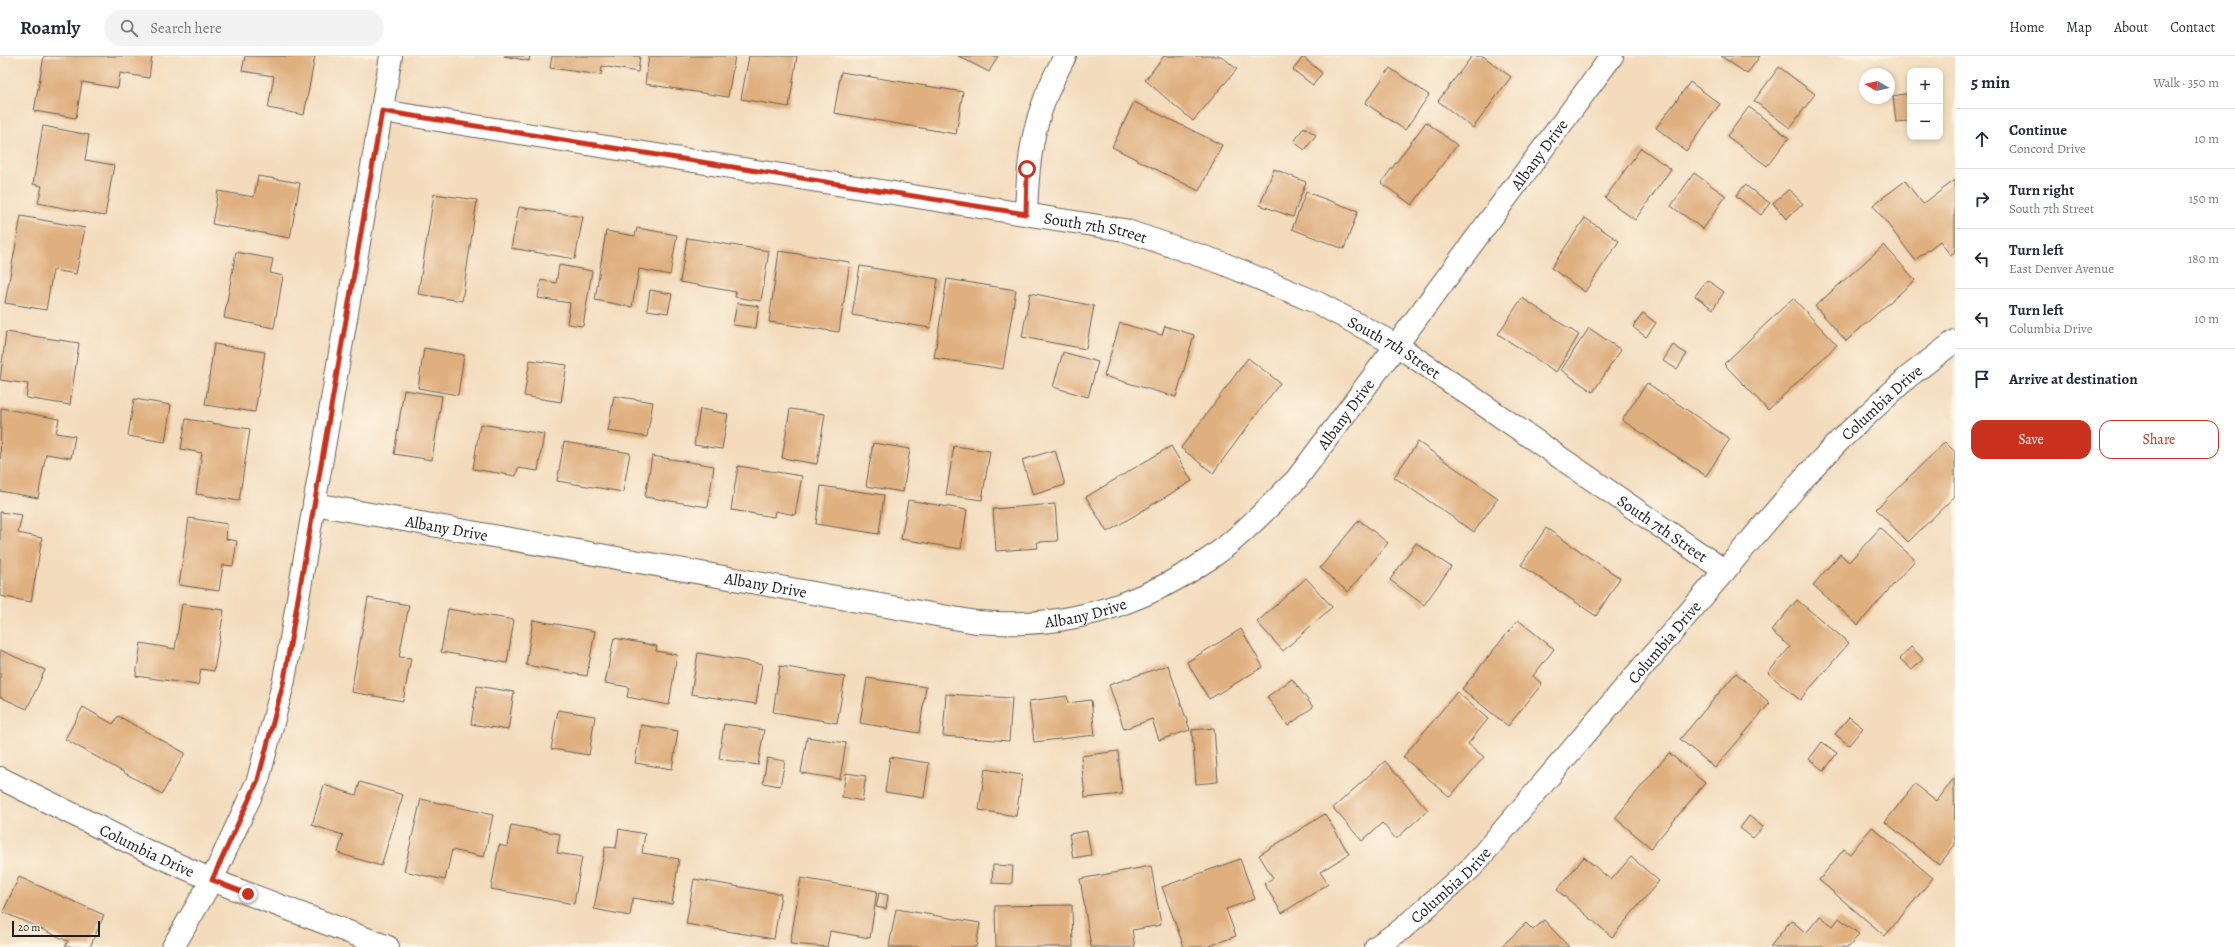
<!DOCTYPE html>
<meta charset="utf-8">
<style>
:root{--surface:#fff;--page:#f2f2f3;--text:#1f2937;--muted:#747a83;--line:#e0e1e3;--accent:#c8321e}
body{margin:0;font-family:Alegreya,serif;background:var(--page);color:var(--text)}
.controls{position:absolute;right:12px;top:12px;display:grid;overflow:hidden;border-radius:8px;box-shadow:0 2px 6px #0003}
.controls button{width:36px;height:36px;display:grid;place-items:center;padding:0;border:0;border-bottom:1px solid var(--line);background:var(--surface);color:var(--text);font:20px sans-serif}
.compass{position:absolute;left:1859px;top:12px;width:36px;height:36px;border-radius:50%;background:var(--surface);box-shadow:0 2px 6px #0003;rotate:279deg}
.scale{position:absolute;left:12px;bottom:10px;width:88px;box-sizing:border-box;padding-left:4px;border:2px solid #1c1c1c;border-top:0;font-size:11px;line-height:14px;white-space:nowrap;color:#1c1c1c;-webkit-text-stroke:3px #fcf5e5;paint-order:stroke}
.stop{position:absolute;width:12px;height:12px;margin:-9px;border:3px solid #c8321e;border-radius:50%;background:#fff}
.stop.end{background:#c8321e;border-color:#fff;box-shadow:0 1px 4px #0008}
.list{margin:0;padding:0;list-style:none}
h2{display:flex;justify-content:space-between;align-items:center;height:52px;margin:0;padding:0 16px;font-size:17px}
h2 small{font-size:13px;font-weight:400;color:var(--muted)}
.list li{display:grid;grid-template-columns:26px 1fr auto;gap:12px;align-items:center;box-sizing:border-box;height:60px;padding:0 16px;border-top:1px solid var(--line)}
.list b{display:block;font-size:15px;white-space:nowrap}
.list p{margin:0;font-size:13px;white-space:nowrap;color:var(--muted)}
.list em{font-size:13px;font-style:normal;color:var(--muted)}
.actions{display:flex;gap:8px;padding:12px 16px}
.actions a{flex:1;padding:9px 0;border:1px solid var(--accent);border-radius:12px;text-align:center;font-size:14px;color:var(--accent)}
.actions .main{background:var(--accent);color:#fff}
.icon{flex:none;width:22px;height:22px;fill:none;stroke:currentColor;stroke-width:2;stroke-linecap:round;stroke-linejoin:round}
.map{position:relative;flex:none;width:1955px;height:891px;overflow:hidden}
header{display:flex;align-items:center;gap:24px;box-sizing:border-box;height:56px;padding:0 20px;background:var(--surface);border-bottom:1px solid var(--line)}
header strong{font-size:19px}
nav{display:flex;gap:22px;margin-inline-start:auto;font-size:14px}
.search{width:280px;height:36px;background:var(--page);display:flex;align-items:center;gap:10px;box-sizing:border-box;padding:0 14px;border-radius:22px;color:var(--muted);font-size:15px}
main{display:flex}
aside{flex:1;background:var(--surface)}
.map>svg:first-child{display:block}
.building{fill:#dfaf7e}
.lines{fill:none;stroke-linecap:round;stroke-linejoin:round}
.minor-casing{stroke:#675f54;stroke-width:24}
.tertiary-casing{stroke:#675f54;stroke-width:24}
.minor{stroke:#fff;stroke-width:22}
.tertiary{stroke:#fff;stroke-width:22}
.route{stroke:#c8321e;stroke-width:5}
.labels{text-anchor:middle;stroke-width:4;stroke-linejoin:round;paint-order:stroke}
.street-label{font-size:16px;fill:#1c1c1c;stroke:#fcf5e5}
</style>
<header>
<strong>Roamly</strong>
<div class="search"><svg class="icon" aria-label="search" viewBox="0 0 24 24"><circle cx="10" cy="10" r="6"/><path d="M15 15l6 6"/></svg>Search here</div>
<nav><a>Home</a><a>Map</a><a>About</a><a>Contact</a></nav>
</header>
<main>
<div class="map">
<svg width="1955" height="891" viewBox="0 0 1955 891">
<rect width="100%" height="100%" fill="#fcf5e5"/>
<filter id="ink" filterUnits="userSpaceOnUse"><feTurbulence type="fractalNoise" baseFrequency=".025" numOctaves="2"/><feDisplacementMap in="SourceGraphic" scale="8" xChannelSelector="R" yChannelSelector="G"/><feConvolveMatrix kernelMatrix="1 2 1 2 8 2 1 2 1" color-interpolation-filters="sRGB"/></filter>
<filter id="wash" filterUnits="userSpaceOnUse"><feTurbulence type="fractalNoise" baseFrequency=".012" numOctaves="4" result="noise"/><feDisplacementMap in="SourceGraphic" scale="16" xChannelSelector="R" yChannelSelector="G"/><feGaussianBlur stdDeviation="0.9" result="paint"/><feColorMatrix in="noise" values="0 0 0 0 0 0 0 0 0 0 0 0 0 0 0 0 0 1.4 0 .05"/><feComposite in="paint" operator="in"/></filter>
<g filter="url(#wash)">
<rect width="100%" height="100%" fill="#f3dbbc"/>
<g id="blocks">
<path class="building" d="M44 0H152L149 22 120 17 118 32 82 26 76 62 34 55Z
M245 0H315L304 59 268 52 274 20 242 15Z
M504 0H530L529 5Z
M552 0H640L638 16 602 10 601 19 550 12Z
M649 0H735L728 41 645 28Z
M749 0H797L789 51 741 43Z
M958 0H998L989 16Z
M1164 0H1221L1237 13 1193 65 1145 24Z
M1472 0H1483L1511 21 1473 72 1438 45Z
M1721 0H1760L1747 18Z
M1303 1 1322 17 1313 29 1293 14Z
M1779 11 1815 38 1790 72 1754 45Z
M1390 12 1429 39 1405 74 1365 47Z
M841 16 963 36 956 78 834 57Z
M1690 26 1720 48 1686 95 1656 72Z
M1910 37V65L1896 66 1893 40Z
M1134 46 1222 89 1199 135 1112 91Z
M1749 51 1789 82 1767 110 1727 80Z
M1426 66 1457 89 1412 149 1381 127Z
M43 70 89 79 85 104 114 109 105 160 38 147 42 130 33 128Z
M1304 71 1316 79 1305 94 1294 86Z
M1641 92 1671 113 1635 164 1605 142Z
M1274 113 1306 126 1293 161 1260 149Z
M1694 117 1726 140 1703 173 1671 150Z
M258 120 300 127 290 182 212 168 218 135 254 141Z
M1955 124V196L1950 199 1940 185 1915 204 1873 149 1905 125 1923 148Z
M1745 129 1770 147 1761 159 1736 140Z
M1789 133 1803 148 1786 163 1773 147Z
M1306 136 1358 155 1344 193 1292 173Z
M434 138 477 144 462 245 418 238Z
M519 151 583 161 575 203 511 192Z
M21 160 85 172 76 218 53 214 46 254 5 247Z
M1585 162 1619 185 1585 236 1551 212Z
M637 172 677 179 670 219 639 213 632 251 595 244 606 175 635 180Z
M687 182 769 195 761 245 735 241 736 236 680 226Z
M1884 189 1915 224 1846 285 1815 250Z
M779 195 850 206 839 276 769 266Z
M236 196 273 203 270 217 283 220 274 272 224 262Z
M559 209 592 215 583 270 567 268 570 247 538 242 541 224 556 227Z
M860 210 938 223 930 272 852 259Z
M947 223 1016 234 1003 313 934 302Z
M1707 224 1724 236 1713 253 1695 240Z
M650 234 672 238 668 257 647 254Z
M1030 237 1094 250 1086 293 1022 281Z
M1522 242 1579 279 1556 316 1498 278Z
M1793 242 1837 289 1768 354 1724 308Z
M737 247 759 250 756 272 733 269Z
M1643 257 1656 267 1646 281 1633 271Z
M1120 267 1162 279 1165 270 1194 279 1176 341 1104 320Z
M1589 272 1621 294 1593 336 1561 314Z
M6 276 79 287 70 349 26 342 28 328 0 324Z
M214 288 265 296 255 356 205 349Z
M1673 289 1687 298 1677 313 1663 305Z
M424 292 464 299 458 339 418 332Z
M1063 296 1098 306 1088 341 1053 331Z
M1248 302 1280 327 1213 417 1181 392Z
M530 304 567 309 561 346 524 340Z
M1647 327 1730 383 1706 420 1622 364Z
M404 334 442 340 432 404 394 398Z
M614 340 653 346 647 381 608 375Z
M134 343 171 349 165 386 128 380Z
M1 352 59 363 56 377 75 380 71 402 46 398 38 442 0 435Z
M700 353 728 358 722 393 694 389Z
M790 353 825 358 817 408 782 402Z
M186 363 250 373 239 445 196 438 202 397 181 393Z
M480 368 544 378 538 415 518 412 516 420 473 413Z
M564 386 630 397 623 436 557 425Z
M1418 386 1498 442 1474 476 1394 421Z
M1945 386 1955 396V440L1908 486 1876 453Z
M873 387 910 393 903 436 866 430Z
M954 390 990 395 982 444 946 439Z
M1171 390 1192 425 1107 476 1086 441Z
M1055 394 1065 429 1033 439 1022 404Z
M652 400 714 410 708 451 645 441Z
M738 410 802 420 795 459 775 455 774 461 731 454Z
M821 430 884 439 879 478 816 468Z
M908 444 967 454 961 493 901 483Z
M1055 448 1058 485 1037 486 1038 492 996 495 993 453Z
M0 456 22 459 18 477 42 482 31 546 0 540Z
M189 462 227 468 226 483 237 485 233 510 223 509 219 535 179 529Z
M1359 464 1388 487 1348 536 1320 512Z
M1546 472 1620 522 1596 560 1521 509Z
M1880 472 1915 504 1858 569 1813 529 1840 498 1849 506Z
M1416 487 1451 511 1424 549 1390 524Z
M1306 522 1332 551 1283 595 1257 566Z
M368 542 409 549 399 601 411 602 403 645 351 636Z
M1797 544 1849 587 1800 644 1768 617 1790 591 1771 575Z
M182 548 224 554 214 615 201 613 198 629 136 620 141 587 175 593Z
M448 553 514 564 507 607 441 596Z
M533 564 595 575 587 620 526 609Z
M1518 564 1554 593 1533 620 1542 628 1508 670 1462 633Z
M1241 573 1263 611 1209 643 1187 606Z
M614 582 657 590 656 595 677 599 669 649 627 641 629 631 605 627Z
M1911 591 1923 603 1912 614 1900 603Z
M0 594 45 614 27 653 0 641Z
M698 597 762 608 756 648 691 638Z
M1168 609 1190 674 1159 684 1152 663 1124 673 1109 629Z
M780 610 845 621 837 667 773 656Z
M1736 617 1770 647 1715 712 1680 683Z
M867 622 926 631 919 677 860 667Z
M1292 623 1313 651 1288 670 1267 641Z
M477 630 514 636 508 674 471 668Z
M1457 636 1488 663 1468 688 1484 701 1450 741 1403 701Z
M946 638 1012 642 1009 685 943 680Z
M1067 640 1068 647 1091 644 1095 679 1034 686 1029 645Z
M83 651 113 668 118 660 185 697 162 738 65 683Z
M558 654 595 660 589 699 551 693Z
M1849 661 1863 672 1849 689 1835 678Z
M724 668 764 674 758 709 719 703Z
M641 669 678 675 672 713 635 707Z
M1214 672 1218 726 1196 728 1192 674Z
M807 681 846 687 840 723 801 717Z
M1822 686 1837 697 1824 715 1809 703Z
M1118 695 1122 738 1085 742 1081 700Z
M1669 697 1705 727 1651 792 1615 762Z
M890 701 929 707 924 742 885 736Z
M767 702 785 705 780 730 763 727Z
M1385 705 1428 754 1396 783 1382 767 1362 785 1333 752Z
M985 713 1022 719 1016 760 979 754Z
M846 717 866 720 862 745 842 741Z
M1954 722 1955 789 1939 809 1885 766 1915 728 1937 745Z
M360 726 403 739 381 810 338 797 343 779 312 769 324 729 356 739Z
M421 743 493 759 484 801 452 794 445 824 404 815Z
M1325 758 1349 798 1320 816 1328 828 1282 857 1264 828 1273 822 1259 799Z
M1749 760 1763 771 1753 782 1740 772Z
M511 769 560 778 557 797 582 801 574 848 491 833 499 789 507 791Z
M1872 771 1933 822 1885 880 1819 824 1844 793 1850 798Z
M619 773 645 778 642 797 679 803 672 848 633 842 630 860 594 853 605 791 616 792Z
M1087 775 1091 799 1073 802 1069 778Z
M1584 801 1611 824 1631 801 1659 825 1612 881 1557 834Z
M1240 803 1255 843 1226 853 1236 880 1207 891H1184L1162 831Z
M993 809 1013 810 1012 828 992 827Z
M1151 810 1161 869 1132 874 1135 891H1091L1080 823Z
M19 821 104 859 90 891H65L68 885 3 856Z
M801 822 877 835 870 882 830 875 827 891 790 888Z
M694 823 781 838 774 883 686 868Z
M879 837 888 839 886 853 876 851Z
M1072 849 1073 891H996L995 850Z
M896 853 980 867 976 891H889Z
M1820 860 1833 870 1839 862 1859 878 1849 891H1770L1791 864 1806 877Z
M1544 864 1569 891H1501L1526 867 1533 874Z"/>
</g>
</g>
<g filter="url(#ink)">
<use href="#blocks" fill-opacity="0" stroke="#675f54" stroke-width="1"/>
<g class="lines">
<g class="minor-casing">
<g id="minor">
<path id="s1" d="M382 55 1124 174 1222 207 1318 247 1398 290 1725 515"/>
<path d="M1026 158C1028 95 1034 56 1065 0"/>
<path id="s2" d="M314 448 976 566C992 567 1008 568 1024 567 1090 565 1155 540 1209 503 1241 481 1268 451 1296 424L1612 0"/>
<path id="s3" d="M0 722 147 795 212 824 388 891"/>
<path id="s4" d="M1376 891 1402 873 1471 812 1803 423 1840 384 1908 321 1955 285"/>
</g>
</g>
<g class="tertiary-casing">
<path id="tertiary" d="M173 891 212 824 258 724 284 624 391 0"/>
</g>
<use href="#minor" class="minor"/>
<use href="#tertiary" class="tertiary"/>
</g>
</g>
<g class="lines" filter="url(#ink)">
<path class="route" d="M248 838 212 824 258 724 284 624 382 55 1026 158 1027 113"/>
</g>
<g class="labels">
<g class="street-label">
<text dy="6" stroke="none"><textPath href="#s2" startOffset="1443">Albany Drive</textPath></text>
<text dy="6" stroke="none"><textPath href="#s1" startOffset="723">South 7th Street</textPath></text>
<text dy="6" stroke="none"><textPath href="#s1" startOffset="1047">South 7th Street</textPath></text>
<text dy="6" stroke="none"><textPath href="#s4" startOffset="745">Columbia Drive</textPath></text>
<text dy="6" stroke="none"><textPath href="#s2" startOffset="1119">Albany Drive</textPath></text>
<text dy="6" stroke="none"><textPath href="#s2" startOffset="135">Albany Drive</textPath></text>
<text dy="6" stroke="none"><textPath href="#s1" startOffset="1371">South 7th Street</textPath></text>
<text dy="6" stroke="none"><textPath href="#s2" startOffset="459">Albany Drive</textPath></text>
<text dy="6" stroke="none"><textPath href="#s2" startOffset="783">Albany Drive</textPath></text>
<text dy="6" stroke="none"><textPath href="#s4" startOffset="421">Columbia Drive</textPath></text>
<text dy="6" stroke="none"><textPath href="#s3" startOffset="164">Columbia Drive</textPath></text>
<text dy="6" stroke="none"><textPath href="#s4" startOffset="97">Columbia Drive</textPath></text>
</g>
</g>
</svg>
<div class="controls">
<button>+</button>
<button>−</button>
</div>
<svg class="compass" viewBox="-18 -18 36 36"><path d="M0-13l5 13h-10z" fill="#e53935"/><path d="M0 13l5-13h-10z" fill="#747a83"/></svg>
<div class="scale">20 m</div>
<div class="stop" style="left:1027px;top:113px"></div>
<div class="stop end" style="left:248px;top:838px"></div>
</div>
<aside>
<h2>5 min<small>Walk · 350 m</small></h2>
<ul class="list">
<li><svg class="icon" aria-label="ahead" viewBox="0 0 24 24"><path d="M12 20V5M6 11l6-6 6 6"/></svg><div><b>Continue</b><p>Concord Drive</p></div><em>10 m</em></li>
<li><svg class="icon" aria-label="right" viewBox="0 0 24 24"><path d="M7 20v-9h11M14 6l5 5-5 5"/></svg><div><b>Turn right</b><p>South 7th Street</p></div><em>150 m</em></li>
<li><svg class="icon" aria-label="left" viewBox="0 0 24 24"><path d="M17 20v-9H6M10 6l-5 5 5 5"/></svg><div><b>Turn left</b><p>East Denver Avenue</p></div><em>180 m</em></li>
<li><svg class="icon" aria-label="left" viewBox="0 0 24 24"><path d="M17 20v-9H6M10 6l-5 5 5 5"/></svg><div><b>Turn left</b><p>Columbia Drive</p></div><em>10 m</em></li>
<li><svg class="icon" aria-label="arrive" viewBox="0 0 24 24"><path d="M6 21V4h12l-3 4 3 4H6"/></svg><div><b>Arrive at destination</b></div></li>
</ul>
<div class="actions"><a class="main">Save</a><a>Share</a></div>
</aside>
</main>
